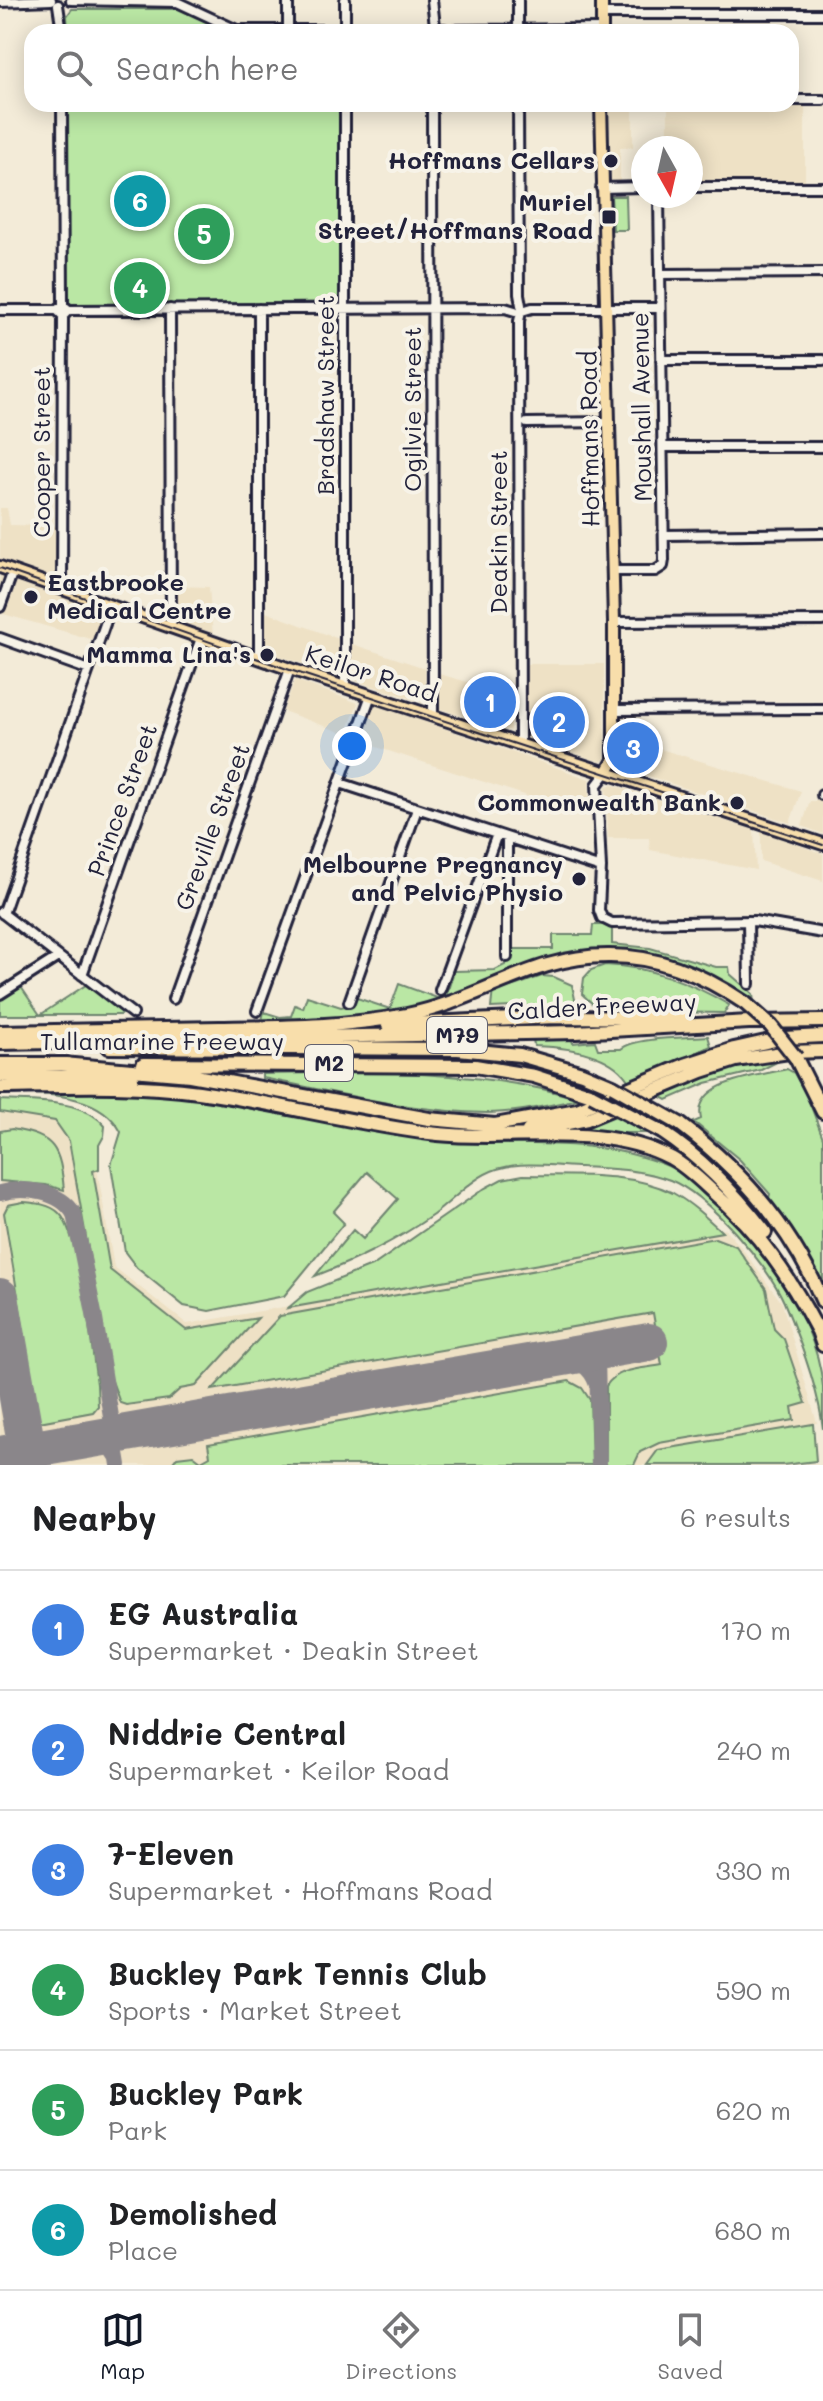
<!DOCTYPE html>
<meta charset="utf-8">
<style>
:root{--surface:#fff;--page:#f6f6f6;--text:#202124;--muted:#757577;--line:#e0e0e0;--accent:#111827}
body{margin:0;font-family:Mali,sans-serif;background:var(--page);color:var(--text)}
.compass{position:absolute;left:631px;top:136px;width:72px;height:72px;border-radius:50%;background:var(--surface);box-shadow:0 4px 20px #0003;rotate:172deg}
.you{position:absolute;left:352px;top:746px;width:28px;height:28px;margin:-20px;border:6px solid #fff;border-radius:50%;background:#1a73e8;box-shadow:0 0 0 12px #1a73e833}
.badge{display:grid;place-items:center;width:52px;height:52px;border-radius:50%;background:var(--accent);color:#fff;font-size:26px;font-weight:700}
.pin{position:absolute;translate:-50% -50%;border:4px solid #fff;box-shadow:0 2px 8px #0006}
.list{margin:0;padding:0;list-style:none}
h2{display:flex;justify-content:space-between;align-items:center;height:104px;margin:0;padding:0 32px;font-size:34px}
h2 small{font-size:26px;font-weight:400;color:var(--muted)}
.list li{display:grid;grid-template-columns:52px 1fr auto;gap:24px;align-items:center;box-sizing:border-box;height:120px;padding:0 32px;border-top:2px solid var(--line)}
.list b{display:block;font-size:30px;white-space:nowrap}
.list p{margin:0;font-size:26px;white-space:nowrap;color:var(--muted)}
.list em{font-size:26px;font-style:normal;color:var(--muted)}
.icon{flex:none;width:44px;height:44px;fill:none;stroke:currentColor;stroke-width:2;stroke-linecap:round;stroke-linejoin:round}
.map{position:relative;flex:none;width:823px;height:1465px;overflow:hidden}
.search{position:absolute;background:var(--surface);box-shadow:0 4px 20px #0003;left:24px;right:24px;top:24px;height:88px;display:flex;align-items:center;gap:20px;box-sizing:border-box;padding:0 28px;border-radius:24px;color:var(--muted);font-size:30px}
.sheet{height:824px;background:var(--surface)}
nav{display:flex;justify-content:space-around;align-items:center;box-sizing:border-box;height:112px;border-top:2px solid var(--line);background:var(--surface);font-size:22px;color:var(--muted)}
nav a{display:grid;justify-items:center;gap:4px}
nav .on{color:var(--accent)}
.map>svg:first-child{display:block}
.built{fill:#eee1c5}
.green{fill:#bae7a4;stroke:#6e8470;stroke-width:2}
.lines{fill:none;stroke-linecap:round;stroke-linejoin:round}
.taxiway{stroke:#8a868a;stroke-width:16}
.runway{stroke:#8a868a;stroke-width:38}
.minor-casing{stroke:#22223b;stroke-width:14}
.major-casing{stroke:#22223b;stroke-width:16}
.highway-casing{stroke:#22223b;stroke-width:18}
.minor{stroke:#f7f3e8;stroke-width:8}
.major{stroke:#f8deab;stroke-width:10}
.highway{stroke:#f8deab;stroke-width:12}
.tram{stroke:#22223b;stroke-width:2}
.highway-bridge-casing{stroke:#22223b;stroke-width:18;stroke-linecap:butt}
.highway-bridge{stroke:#f8deab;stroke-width:12}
.poi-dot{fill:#22223b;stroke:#f7f3e8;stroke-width:3}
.labels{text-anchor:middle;stroke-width:8;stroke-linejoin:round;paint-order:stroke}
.shield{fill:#f7f3e8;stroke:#62616f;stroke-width:2}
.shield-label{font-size:22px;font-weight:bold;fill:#22223b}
.poi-label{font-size:24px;font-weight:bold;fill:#22223b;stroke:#f7f3e8;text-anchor:end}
.street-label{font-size:24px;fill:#22223b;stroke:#f7f3e8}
</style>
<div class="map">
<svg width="823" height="1465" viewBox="0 0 823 1465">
<rect width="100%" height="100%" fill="#f3ebd8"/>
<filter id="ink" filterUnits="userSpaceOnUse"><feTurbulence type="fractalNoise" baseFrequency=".0125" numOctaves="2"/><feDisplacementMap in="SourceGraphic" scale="16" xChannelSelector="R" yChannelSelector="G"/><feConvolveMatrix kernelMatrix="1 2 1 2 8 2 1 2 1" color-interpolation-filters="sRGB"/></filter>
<g filter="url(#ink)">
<path class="built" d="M604 106H633V147L620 148V183H605Z
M805 106V181H691V148H668V107Z
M0 508H7L10 525 57 526V580L0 559Z
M0 574 104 611 94 640 0 613Z
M174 586 209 587 213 636 176 620Z
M263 611 339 639 340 676 264 651Z
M352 644 425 668 426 703 353 680Z
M525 664H604L605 759 601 762 524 737Z
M439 674 511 694V731L440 709Z
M295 680 358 703 346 734 283 711Z
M374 704 589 779V816L361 742Z
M620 737 801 791 790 823 621 767Z
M613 785 754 830 756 870 650 850 649 838H608L606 786Z
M810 801H823V834L802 826Z
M761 831 823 854V881L761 861Z
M0 1104 88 1117 114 1267 187 1324 725 1229 741 1247 782 1303 817 1423 659 1450 647 1465H0Z"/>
<path class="green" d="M72 9H183L228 32H68L67 16Z
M68 104H340L341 302 69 306 66 303Z
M611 196H626L627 230H613Z
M593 925H612V944L650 948 716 967H729L730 974 753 994 754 1004C727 984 701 978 670 969 652 963 630 952 612 951 534 946 479 996 408 1010 360 1019 310 1018 262 1020L264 1012 280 1017 291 1016 295 1005 303 1008 307 996 341 1007 355 1004 357 998 390 1009 399 984 437 998 447 993 454 971 495 970 505 965V949H553V935H592Z
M605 965C651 967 690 982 729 1005L724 1013 664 1012 662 1009 596 1007 582 994 584 978 591 970Z
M542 976 554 977 572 985 576 1004 491 1008 493 989C511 989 525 982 542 976Z
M89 983 124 1009 121 1015H0V992L19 984 40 1015Z
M708 1036 711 1046 629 1082C612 1052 566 1047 534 1046L533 1039 571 1038 573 1043 595 1041 598 1049H621C635 1037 687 1038 708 1036Z
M772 1056 777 1062 761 1070 706 1083 667 1100 656 1094 721 1066Z
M787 1069 794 1073 807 1096 823 1138V1286L808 1256 769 1198 770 1194 740 1160 694 1122 701 1119C692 1080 761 1076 787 1069Z
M379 1072C447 1075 514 1078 579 1099 549 1105 518 1113 487 1113 411 1112 336 1092 262 1078V1074Z
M25 1087C67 1089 110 1089 152 1093 235 1102 316 1123 398 1134 414 1137 430 1140 446 1141 506 1147 567 1139 627 1153 643 1157 664 1163 678 1171 743 1210 816 1310 823 1387 823 1401 823 1415 823 1429 819 1391 799 1338 784 1302 768 1265 708 1195 670 1180 641 1169 611 1169 581 1167 554 1166 523 1161 497 1169 472 1177 454 1200 433 1215 394 1242 359 1259 315 1276L353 1230 363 1239 398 1199 367 1172 333 1212 344 1223 284 1296 209 1311 184 1306 137 1268 125 1252 111 1165 121 1132C99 1090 41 1095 0 1093Z
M0 1100C33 1102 82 1098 105 1126L104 1136 99 1145V1169L93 1171 110 1270 186 1330 258 1318 196 1386 180 1389 169 1399 126 1405 120 1403 111 1378 69 1141 55 1121 0 1112Z
M617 1113 650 1133H567L566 1129Z
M12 1129C55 1136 60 1148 64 1190L46 1185 0 1181V1131Z
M523 1175C572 1176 628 1171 673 1193 691 1203 707 1218 722 1232L288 1308 307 1292 374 1265 485 1188 502 1179Z
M23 1202C35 1203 50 1204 59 1213 80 1232 92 1351 97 1384L98 1406 93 1412 39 1422 4 1213 8 1205Z
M715 1238 736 1246 766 1289 774 1329 784 1339 806 1403 792 1407 794 1420 659 1443 640 1452 634 1465H606V1386C618 1367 643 1369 662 1365L653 1313 212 1390 280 1316Z
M569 1381 582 1388 590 1400 592 1465H171L177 1457 193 1455 201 1461 210 1456 208 1444Z
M813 1424 816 1461 782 1465H647L658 1450Z"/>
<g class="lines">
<path class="taxiway" d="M0 1193C24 1186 61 1191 74 1214L94 1313 119 1465
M597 1351 599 1465
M554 1358C574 1357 591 1365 597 1385
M93 1439 109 1444 117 1456"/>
<path class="runway" d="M0 1297 30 1465
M0 1455 649 1342"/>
<g class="minor-casing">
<path id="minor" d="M71 0 177 2 237 30H417L426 32
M288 0V31
M345 0V32
M432 0 435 26
M518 0V32
M0 2 51 0
M58 5 62 32
M601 14H823
M436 27 447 30 602 29
M791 100H823
M62 104 63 305
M345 104V687
M432 104 433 715
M518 104 519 294 521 305
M691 187H823
M601 188 643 187
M660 274 823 273
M170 309 171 628
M259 309V658
M0 310H57
M69 310 505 308 515 311
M522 311 532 308H660
M661 360H823
M527 423 610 422
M663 447H823
M664 535 823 533
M613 571H655L663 566 664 560 659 196
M62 589 63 316 57 310 63 305 69 310 63 316
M0 607 13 571
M614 622 823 621
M0 638 89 670
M613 710 823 709
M520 743 519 321 521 312
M607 772 597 785 601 868 599 910 602 918 612 923 754 921 823 933
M340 783 601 868
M822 795H823
M507 838V957
M1 912 133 1014
M3 914 111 607
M748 921 749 984
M82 975 201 638
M440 990 497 834
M0 994 58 957
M173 999 290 669
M349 1002 417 809
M257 1011 371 695"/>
</g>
<g class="major-casing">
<path id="major" d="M602 0V32
M601 104 614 622V760L607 772
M0 567 290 669 823 844"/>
</g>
<g class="highway-casing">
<path id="highway" d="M388 1025 554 1017 686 1018
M0 1032C73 1031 146 1029 219 1028 281 1027 346 1027 407 1015 479 1001 533 955 610 956 660 956 704 975 745 1003
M0 1043 576 1032 749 1022 823 1021
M109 1047 458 1049 520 1055 582 1073 613 1086
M796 1058 823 1112
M0 1064H68
M62 1064 190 1075 429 1119 495 1125 577 1110 685 1065 734 1049 784 1038 823 1036
M143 1064 475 1066 534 1076 592 1095
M0 1075 132 1078
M0 1087C66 1086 133 1083 199 1092 279 1103 358 1125 438 1134 515 1142 600 1121 671 1158 687 1167 700 1180 713 1192 760 1233 789 1276 818 1331
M680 1124C742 1171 793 1230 823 1302
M528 1131 587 1119 702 1071 736 1060 789 1052 823 1051
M662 1132C703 1159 735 1193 765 1232
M816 1325 823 1345"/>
</g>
<use href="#minor" class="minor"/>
<use href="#major" class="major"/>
<use href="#highway" class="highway"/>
<path class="tram" d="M0 568 290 670 823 845"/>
<g class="highway-bridge-casing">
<path id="highway-bridge" d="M745 1003 771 1026 796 1058
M613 1086 680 1124
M592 1095 662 1132"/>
</g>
<use href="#highway-bridge" class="highway-bridge"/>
</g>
</g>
<g class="poi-dot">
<circle cx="611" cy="161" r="8"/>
<rect x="601" y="209" width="16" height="16" rx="4"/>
<circle cx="31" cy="597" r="8"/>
<circle cx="267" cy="655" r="8"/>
<circle cx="737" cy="803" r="8"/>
<circle cx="579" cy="879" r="8"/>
</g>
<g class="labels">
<g class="shield">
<rect x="427" y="1017" width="60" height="36" rx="6"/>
<rect x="305" y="1045" width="48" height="36" rx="6"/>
</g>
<g class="shield-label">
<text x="457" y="1043">M79</text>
<text x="329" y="1071">M2</text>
</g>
<g class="poi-label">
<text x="595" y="169">Hoffmans Cellars</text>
<text x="593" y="211">Muriel<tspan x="593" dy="28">Street/Hoffmans Road</tspan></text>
<text x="47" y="591" text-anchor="start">Eastbrooke<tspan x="47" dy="28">Medical Centre</tspan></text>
<text x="251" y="663">Mamma Lina's</text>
<text x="721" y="811">Commonwealth Bank</text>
<text x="563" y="873">Melbourne Pregnancy<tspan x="563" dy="28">and Pelvic Physio</tspan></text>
</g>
<g class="street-label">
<text transform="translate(326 395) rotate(-90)" y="8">Bradshaw Street</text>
<text transform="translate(642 407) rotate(-91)" y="8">Moushall Avenue</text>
<text transform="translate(413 409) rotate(-90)" y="8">Ogilvie Street</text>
<text transform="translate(590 439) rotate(-91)" y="8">Hoffmans Road</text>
<text transform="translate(42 452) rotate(-90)" y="8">Cooper Street</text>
<text transform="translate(499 532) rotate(-90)" y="8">Deakin Street</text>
<text transform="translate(371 674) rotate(18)" y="8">Keilor Road</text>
<text transform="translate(123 800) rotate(-70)" y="8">Prince Street</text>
<text transform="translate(213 827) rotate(-70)" y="8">Greville Street</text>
<text transform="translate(602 1007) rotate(-3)" y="8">Calder Freeway</text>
<text x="162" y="1050">Tullamarine Freeway</text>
</g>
</g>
</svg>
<svg class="compass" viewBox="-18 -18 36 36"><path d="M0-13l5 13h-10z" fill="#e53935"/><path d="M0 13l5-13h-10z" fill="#757577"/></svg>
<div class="you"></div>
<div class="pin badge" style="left:490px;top:702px;background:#3f7fe0">1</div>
<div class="pin badge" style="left:559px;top:722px;background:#3f7fe0">2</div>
<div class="pin badge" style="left:633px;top:748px;background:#3f7fe0">3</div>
<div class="pin badge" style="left:140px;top:288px;background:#2e9e5b">4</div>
<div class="pin badge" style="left:204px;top:234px;background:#2e9e5b">5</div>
<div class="pin badge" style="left:140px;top:201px;background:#0f9aa8">6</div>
<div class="search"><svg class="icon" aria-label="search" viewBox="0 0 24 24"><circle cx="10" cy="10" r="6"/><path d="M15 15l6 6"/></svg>Search here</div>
</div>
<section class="sheet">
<h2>Nearby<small>6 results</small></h2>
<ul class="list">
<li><span class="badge" style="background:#3f7fe0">1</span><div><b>EG Australia</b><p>Supermarket · Deakin Street</p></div><em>170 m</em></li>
<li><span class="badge" style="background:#3f7fe0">2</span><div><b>Niddrie Central</b><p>Supermarket · Keilor Road</p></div><em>240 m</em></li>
<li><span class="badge" style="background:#3f7fe0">3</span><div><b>7-Eleven</b><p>Supermarket · Hoffmans Road</p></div><em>330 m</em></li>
<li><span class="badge" style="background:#2e9e5b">4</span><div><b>Buckley Park Tennis Club</b><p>Sports · Market Street</p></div><em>590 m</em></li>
<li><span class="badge" style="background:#2e9e5b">5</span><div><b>Buckley Park</b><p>Park</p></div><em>620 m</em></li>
<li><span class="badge" style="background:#0f9aa8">6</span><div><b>Demolished</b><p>Place</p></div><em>680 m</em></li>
</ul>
</section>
<nav>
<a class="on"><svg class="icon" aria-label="map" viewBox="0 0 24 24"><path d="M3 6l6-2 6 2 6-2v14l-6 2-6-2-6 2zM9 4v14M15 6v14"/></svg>Map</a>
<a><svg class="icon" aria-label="directions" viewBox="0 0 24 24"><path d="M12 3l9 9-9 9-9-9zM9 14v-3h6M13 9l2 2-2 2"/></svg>Directions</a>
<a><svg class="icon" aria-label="saved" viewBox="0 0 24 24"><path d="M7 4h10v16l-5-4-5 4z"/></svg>Saved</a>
</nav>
